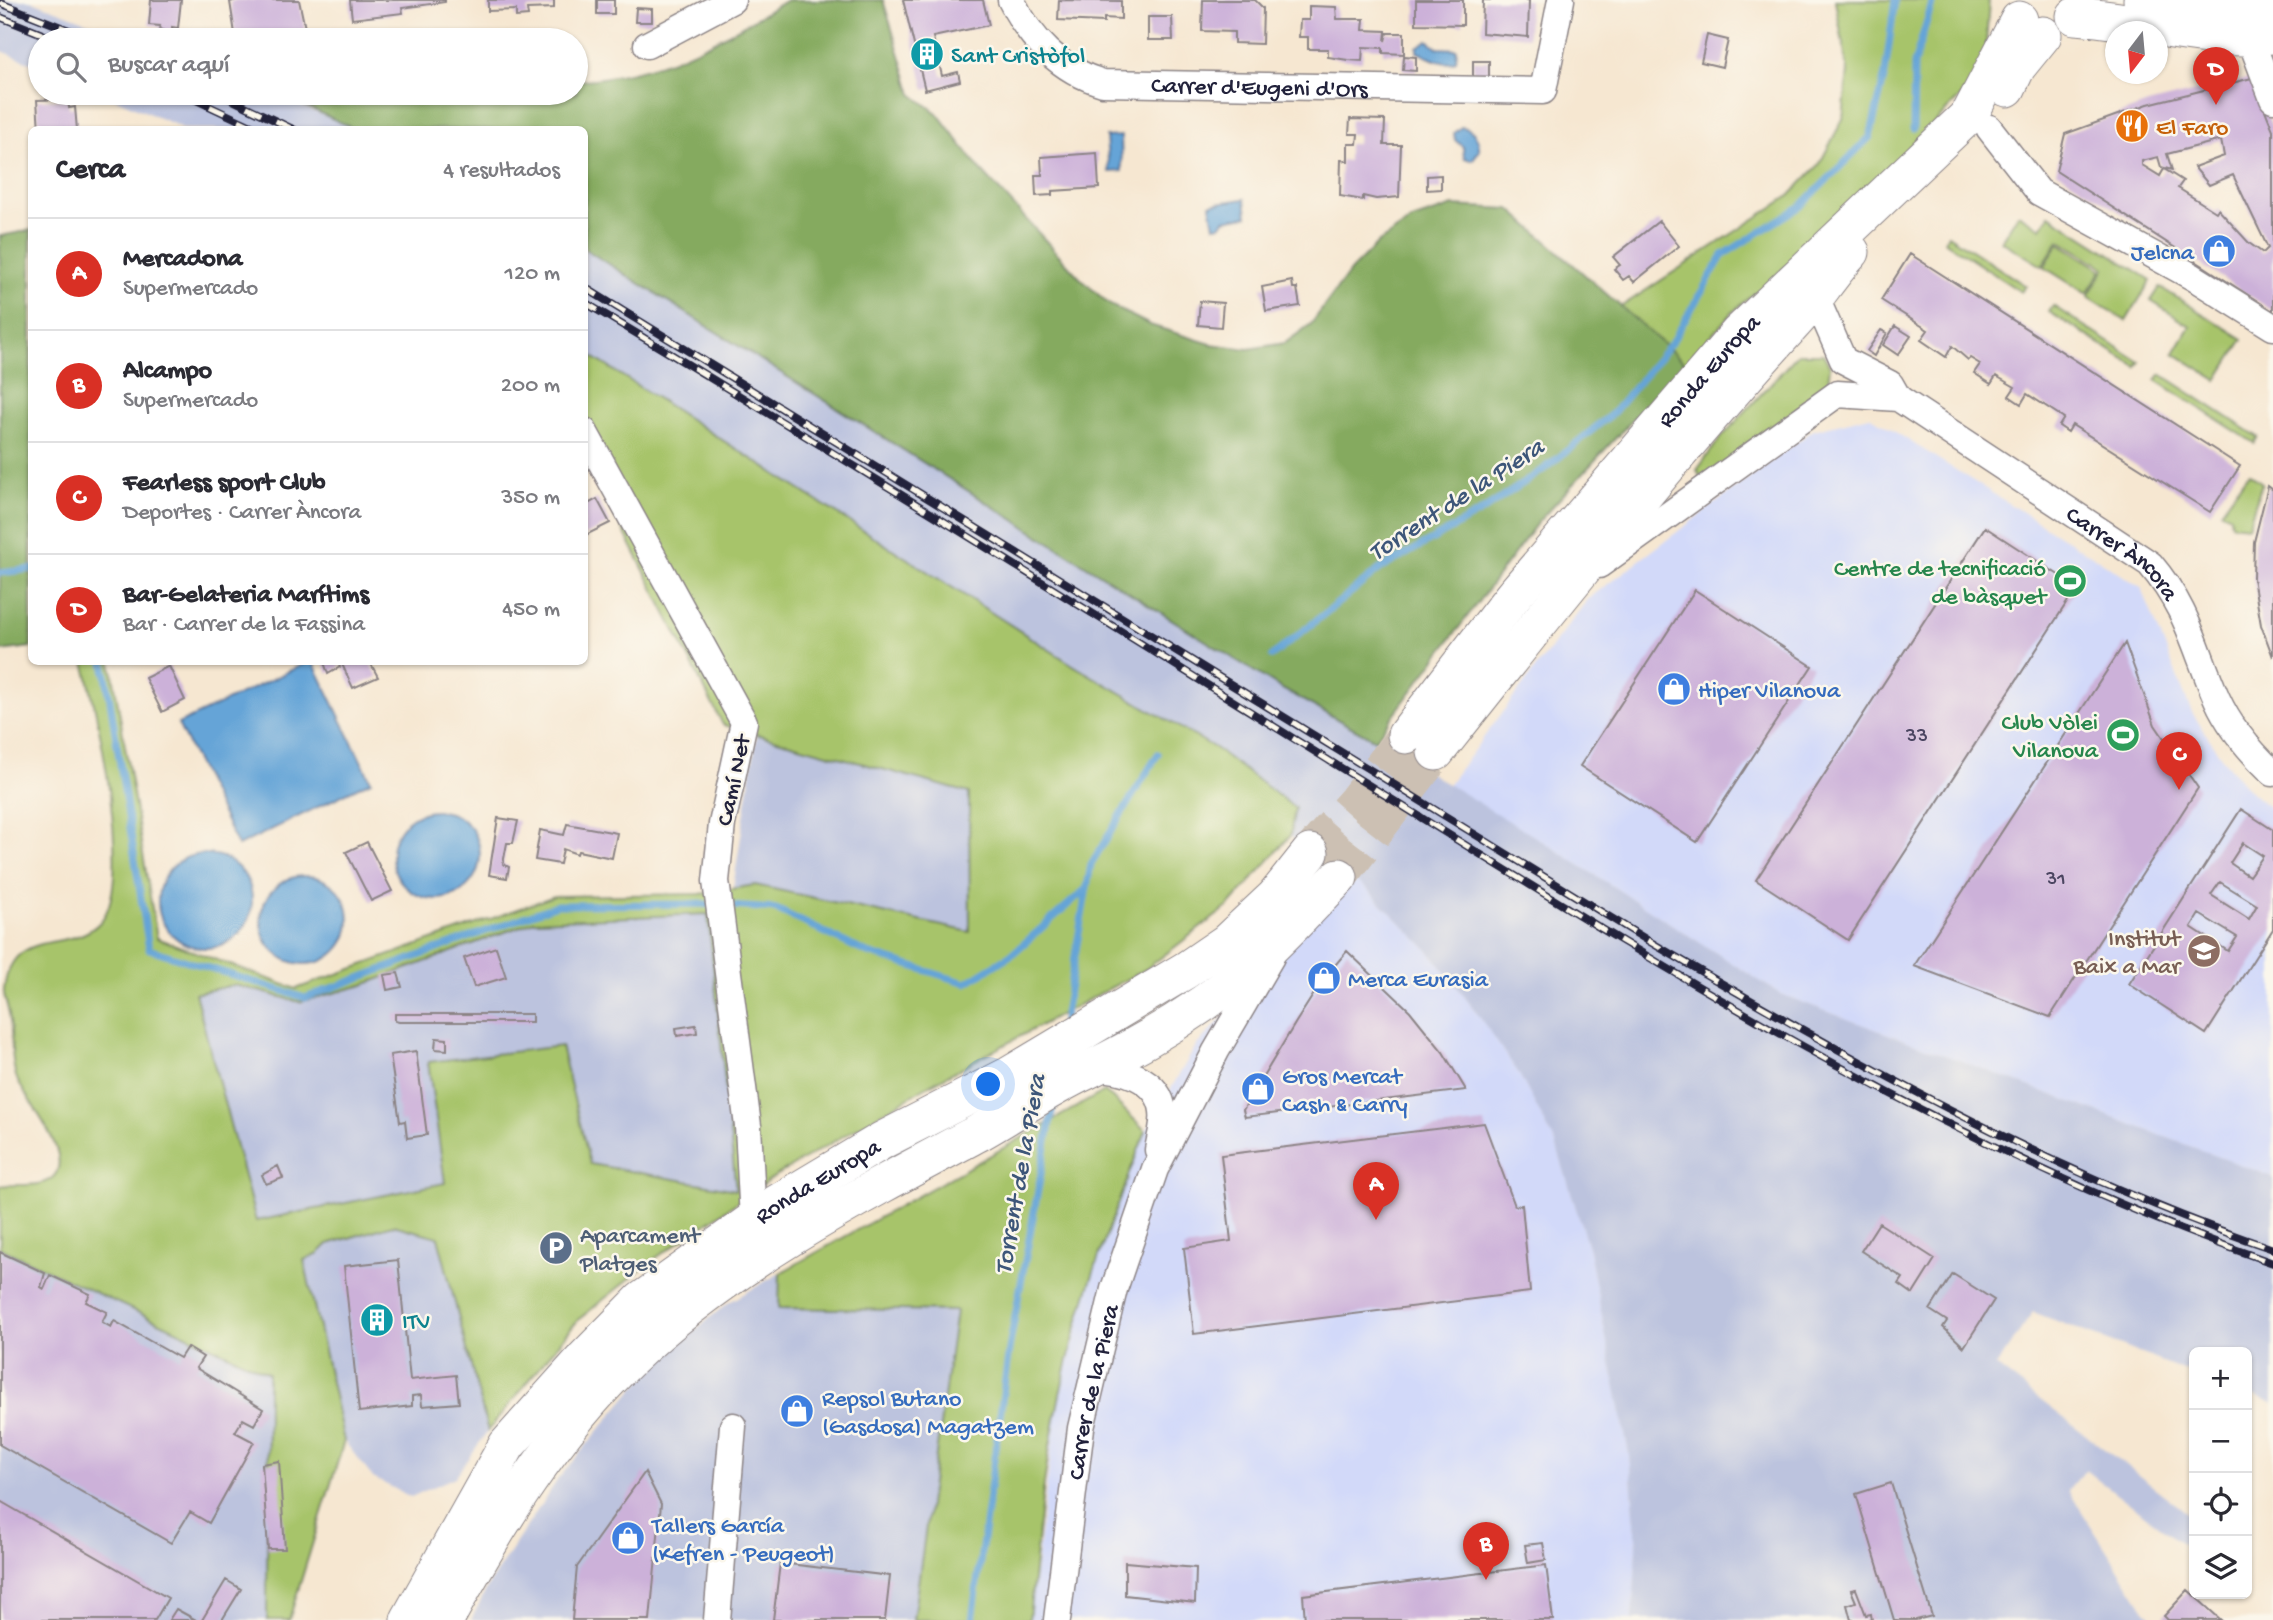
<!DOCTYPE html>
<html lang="es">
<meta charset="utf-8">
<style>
:root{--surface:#fff;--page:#f7f7f7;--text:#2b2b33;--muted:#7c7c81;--line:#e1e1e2;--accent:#d93025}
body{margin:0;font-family:"Gochi Hand",sans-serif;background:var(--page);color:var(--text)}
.controls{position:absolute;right:21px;bottom:21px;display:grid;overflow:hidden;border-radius:10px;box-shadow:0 2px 5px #0004}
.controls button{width:63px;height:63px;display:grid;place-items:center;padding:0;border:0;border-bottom:2px solid var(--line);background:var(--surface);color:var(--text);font:35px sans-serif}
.compass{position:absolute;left:2105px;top:21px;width:63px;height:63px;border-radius:50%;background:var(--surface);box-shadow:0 2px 5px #0004;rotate:196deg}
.you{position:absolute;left:989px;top:1085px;width:24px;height:24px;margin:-18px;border:5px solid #fff;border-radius:50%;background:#1a73e8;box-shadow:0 0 0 10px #1a73e833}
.badge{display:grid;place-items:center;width:46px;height:46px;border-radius:50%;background:var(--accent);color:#fff;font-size:23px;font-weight:700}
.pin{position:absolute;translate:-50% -58px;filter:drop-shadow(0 2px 4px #0008)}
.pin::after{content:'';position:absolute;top:37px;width:24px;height:21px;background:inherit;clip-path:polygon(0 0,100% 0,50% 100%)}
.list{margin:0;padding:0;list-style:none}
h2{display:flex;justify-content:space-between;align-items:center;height:91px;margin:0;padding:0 28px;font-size:30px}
h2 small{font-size:23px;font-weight:400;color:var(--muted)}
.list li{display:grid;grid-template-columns:46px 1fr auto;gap:21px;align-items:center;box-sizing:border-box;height:112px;padding:0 28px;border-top:2px solid var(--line)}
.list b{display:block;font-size:26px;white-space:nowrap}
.list p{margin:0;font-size:23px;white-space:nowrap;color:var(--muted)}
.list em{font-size:23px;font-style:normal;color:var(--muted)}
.icon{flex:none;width:38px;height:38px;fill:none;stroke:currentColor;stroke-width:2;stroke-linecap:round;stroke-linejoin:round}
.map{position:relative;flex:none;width:2273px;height:1620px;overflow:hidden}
.search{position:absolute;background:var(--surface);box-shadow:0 2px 5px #0004;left:28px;top:28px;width:560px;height:77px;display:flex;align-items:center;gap:18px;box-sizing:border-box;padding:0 24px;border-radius:38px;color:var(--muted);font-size:26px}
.panel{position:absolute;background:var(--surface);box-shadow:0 2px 5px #0004;left:28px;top:126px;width:560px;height:539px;border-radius:10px}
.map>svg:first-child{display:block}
.built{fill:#d2d9f9}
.industrial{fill:#bcc3de}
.green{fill:#a7c46b;stroke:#647353;stroke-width:2;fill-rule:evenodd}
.forest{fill:#85aa5f;stroke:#54664d;stroke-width:2}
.water{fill:#65a4d7;stroke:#446389;stroke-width:2}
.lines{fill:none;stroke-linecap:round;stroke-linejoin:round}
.stream{stroke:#65a4d7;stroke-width:7}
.building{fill:#ccb1d9;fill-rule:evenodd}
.secondary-tunnel{stroke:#ccc0b3;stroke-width:37;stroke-dasharray:37 18;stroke-linecap:butt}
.street-casing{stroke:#8c8486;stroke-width:29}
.secondary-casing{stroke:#8c8486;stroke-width:39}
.street{stroke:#fff;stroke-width:26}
.secondary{stroke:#fff;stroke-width:37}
.rail-casing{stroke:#22223b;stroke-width:8}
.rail{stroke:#fbf7ec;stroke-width:5;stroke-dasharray:16;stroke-linecap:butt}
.labels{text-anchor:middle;stroke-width:5;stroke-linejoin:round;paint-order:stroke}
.number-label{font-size:21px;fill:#4c4662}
.culture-label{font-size:24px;fill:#0d838f;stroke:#fbf7ec;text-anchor:start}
.street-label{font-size:24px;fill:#22223b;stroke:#fbf7ec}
.food-label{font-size:24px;fill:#c56008;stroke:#fbf7ec;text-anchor:start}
.shop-label{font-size:24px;fill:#366cbe;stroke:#fbf7ec;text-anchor:start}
.leisure-label{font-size:24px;fill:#27864d;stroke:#fbf7ec;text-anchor:end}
.education-label{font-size:24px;fill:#785e54;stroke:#fbf7ec;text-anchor:end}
.service-label{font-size:24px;fill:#4e5e75;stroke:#fbf7ec;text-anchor:start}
.water-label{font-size:26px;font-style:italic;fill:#3d5679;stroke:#fbf7ec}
</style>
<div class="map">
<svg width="2273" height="1620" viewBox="0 0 2273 1620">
<rect width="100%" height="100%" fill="#fbf7ec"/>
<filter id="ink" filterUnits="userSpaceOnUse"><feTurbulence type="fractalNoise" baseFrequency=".0143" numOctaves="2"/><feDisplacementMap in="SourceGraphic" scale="14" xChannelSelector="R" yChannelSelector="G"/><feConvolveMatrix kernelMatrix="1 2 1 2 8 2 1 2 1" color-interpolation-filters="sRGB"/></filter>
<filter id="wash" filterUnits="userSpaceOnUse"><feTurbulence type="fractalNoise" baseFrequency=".00686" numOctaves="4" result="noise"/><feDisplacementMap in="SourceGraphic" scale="28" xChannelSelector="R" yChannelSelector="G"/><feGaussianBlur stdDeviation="1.57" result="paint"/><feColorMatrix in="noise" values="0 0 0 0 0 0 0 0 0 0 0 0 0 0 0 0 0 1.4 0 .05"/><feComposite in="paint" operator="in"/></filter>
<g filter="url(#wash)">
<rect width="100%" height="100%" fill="#f6e7d1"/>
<path class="built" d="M1870 416 2141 587 2191 711 2221 757 2244 785 2273 811V1177L1780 994 1542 841 1447 786 1588 599 1813 430Z
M1353 878 1366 888 1430 952 1474 1009 1518 1072 1556 1144 1589 1250 1629 1454 1637 1548 1632 1620H1029L1056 1414 1065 1376 1102 1238 1146 1131 1196 1046Z"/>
<path class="industrial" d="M0 0H30L134 40H40V67L0 50Z
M102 93H270L355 129H185Z
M584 249 1282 689 1375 740 1542 841 1780 994 2273 1177V1403L2247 1393V1352H2194V1374L2033 1312 1996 1366 2194 1518V1553L2086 1470 2068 1490 2145 1610 2156 1620H1632L1637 1548 1629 1454 1589 1250 1556 1144 1518 1072 1474 1009 1430 952 1366 888 1290 836 1295 808 1215 748 1073 665 585 352Z
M757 734 970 793V933L755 885 733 888Z
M708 914 737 1190 590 1164 561 1046 445 1183 256 1221 195 993 235 985 300 1002 363 985 534 921Z
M393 1225 438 1237 488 1431 455 1477 411 1497 373 1478 344 1441 304 1260 319 1253 328 1244Z
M0 1248 269 1373 267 1620H0Z
M780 1273 779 1308 956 1311 913 1620H471L490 1582 558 1479 656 1362 728 1303Z"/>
<path class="green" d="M1835 0H1989L1985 59 1976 82 1801 254 1738 307 1685 363 1619 308 1788 197 1819 165 1843 119 1848 71Z
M2018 214 2041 228 2049 215 2151 280 2126 321 2088 297 2105 268 2059 240 2042 266 2001 241Z
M1948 235 2026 286 2021 292 1944 241Z
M2059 243 2102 270 2087 294 2044 267Z
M2160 287 2243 339 2217 380 2174 353 2190 326 2151 301Z
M2053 306 2140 362 2137 367 2049 312Z
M585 352 1073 665 1215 748 1295 808 1290 836 1229 906 1146 969 931 1084 774 1177 653 1260 578 1320 488 1431 438 1237 393 1225 328 1244 319 1253 304 1260 344 1441 289 1620H267L268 1373 0 1248V1186C15 1183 39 1189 52 1178 77 1157 25 1099 17 1079 9 1058 14 1032 8 1010 7 1003 3 996 4 990 11 924 70 955 100 922 135 884 97 711 84 662H111L157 938 296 989 554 896 700 894 755 885 970 932 969 793 723 725 585 455ZM708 914 736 1190 590 1164 561 1046 428 1062 445 1183 256 1221 195 993 235 985 300 1002 363 985 534 921Z
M1798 354H1823L1830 366 1827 392 1702 480 1697 470 1719 440Z
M2161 374 2258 437 2254 443 2156 380Z
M2249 473 2262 483 2248 526 2231 524 2230 516 2221 511Z
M1105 1091 1146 1131C1109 1223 1075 1316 1056 1414 1042 1482 1036 1552 1029 1620H913L956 1311 779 1308 780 1273Z"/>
<path class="forest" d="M787 0H883L912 94 937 113 980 169 1080 278 1110 305 1150 325 1211 344 1248 349 1285 343 1311 324 1351 270 1379 242 1412 220 1453 206 1510 209 1685 363 1538 522 1375 740 1282 689 585 249 584 130 355 129 307 107 456 93H576V81C665 73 711 45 787 0Z
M31 230V647L0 651V236Z"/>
<path class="water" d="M1428 40 1438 48 1457 49 1456 61C1443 67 1428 56 1417 52V47Z
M1461 127C1473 128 1480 139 1479 151L1472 160 1464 158 1463 147 1455 140 1454 133Z
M1121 136 1122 171 1109 172 1106 137Z
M1245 199 1247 216 1224 220 1221 225 1214 226 1210 204Z
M308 662H313L371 781 238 846 178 724Z
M392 855a44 44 0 1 1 88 0a44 44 0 1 1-88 0Z
M158 901a47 47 0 1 1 94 0a47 47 0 1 1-94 0Z
M261 920a44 44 0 1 1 88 0a44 44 0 1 1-88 0Z"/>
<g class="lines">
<path class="stream" d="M1913 129 1914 64 1933 0
M0 573 32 569
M1272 656 1380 569 1479 513 1547 467 1613 413 1672 342 1723 255 1801 206 1870 137 1885 74 1895 0
M104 662 149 949 305 998 557 905 699 904 776 909 865 952 966 983 1011 955 1087 888
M1062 1031 1091 864 1158 754
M972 1620 1009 1349 1054 1102"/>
</g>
<g id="blocks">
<path class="building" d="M151 0H181L178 28 172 27V34L159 29 160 26 149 25Z
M236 0H299L306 33 290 36 289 40H236L230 2Z
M350 0H445V2L402 8 403 13 352 19Z
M488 0H554V8L527 9 528 16 516 17V10L488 11Z
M597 0H614V14H597Z
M903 0H983L989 25 933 37 942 76 958 72 960 81 925 90Z
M1059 0 1121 1V19L1104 18V22L1058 20Z
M1203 0H1255L1263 8 1262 44 1234 43V32L1202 31Z
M1416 0H1463V25L1416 24Z
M1483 0H1529L1528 37 1482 33Z
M1309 6 1336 7 1337 19H1364L1363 30 1386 31 1385 41 1387 33H1404V54L1383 53V48L1363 47 1362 61 1348 60 1328 57V49H1308V37H1299L1300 20H1309Z
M636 8 652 9V22H635Z
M1148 17H1172L1173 40H1148Z
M1707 35 1728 40 1722 67 1701 62Z
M1404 56 1416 57V71L1403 70Z
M1473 61H1489V78H1473Z
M2252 78 2273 130V311L2056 171 2065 134 2148 104ZM2221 140 2224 156 2194 167 2209 185 2233 175 2268 248 2263 253 2249 243 2218 209 2216 212 2178 188 2183 181 2164 169 2160 176 2142 165V161L2158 157 2161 167 2172 170 2167 154Z
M68 99 69 108 75 107 77 130H39L37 100Z
M1350 119 1385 120 1384 145H1401L1399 197 1376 199 1363 196V200L1340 196 1341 160 1348 161V144H1357L1358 134H1349Z
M1097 153 1099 188 1052 191V195L1036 196 1035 175H1042L1041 157Z
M1441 175V189L1427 190V176Z
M1659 221 1679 246 1634 282 1629 276 1623 280 1614 269 1620 265 1613 257Z
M1910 254 2240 466 2210 512 2072 425 2068 432 2059 426 2064 418 2027 394 2021 404 2009 396 2015 387 1996 376 1991 384 1974 373 1980 364 1970 358 1968 360 1952 346 1946 357 1921 340 1928 330 1881 300Z
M1292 281 1293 288H1297L1300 306 1266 311 1262 287Z
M1200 301 1223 303 1221 327 1198 325Z
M1895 326 1911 336 1898 355 1883 345Z
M1881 330 1887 333 1874 356 1867 351Z
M2268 486 2273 490V657L2261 625 2253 578 2254 542Z
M597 499 610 523 584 536V506Z
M1985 527 2077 587 1848 940 1756 880Z
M1695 590 1812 666 1697 842 1580 766Z
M2125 643 2155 725 2198 788 2050 1017 1914 966Z
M324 662H337L340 667 328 674Z
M341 662H370L378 677 353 688Z
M169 666 185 700 162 712 145 678Z
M2241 809 2273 830V929L2206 1034 2129 984ZM2243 843 2263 856 2249 876 2230 863ZM2220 882 2257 905 2249 919 2211 895ZM2199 914 2237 937 2228 951 2191 927Z
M498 818 518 821 513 843H507L503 864 509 867 507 878 489 875Z
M567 824 617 833 612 858 578 851 577 854 563 849 560 864 535 860 540 830 564 835Z
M367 842 392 891 371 901 346 852Z
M496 947 506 977 474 987 464 958Z
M1347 951 1410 1011 1443 1052 1466 1090 1245 1117 1243 1110 1296 1022 1324 978Z
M398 973 402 987 387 990 384 975Z
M395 1014H532V1022H399L395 1021Z
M696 1025 697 1033 677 1036 676 1028Z
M436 1038 447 1039V1050L435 1049Z
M416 1051 427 1135 407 1138 405 1121 400 1122 390 1055Z
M1484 1123 1515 1206 1522 1205 1530 1292 1194 1334 1184 1248 1231 1241 1221 1155Z
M278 1166 283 1178 266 1184 262 1175Z
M1879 1223 1935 1259 1913 1294 1899 1284 1903 1278 1861 1251Z
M0 1252 45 1273 41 1287 44 1289 50 1275 90 1294 86 1302 107 1312 102 1322 111 1327 114 1321 180 1358 187 1347 203 1357 196 1368 263 1409 254 1425 243 1419 235 1432 254 1442 209 1523 190 1512 171 1543 0 1445Z
M398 1260 410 1380 456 1375 459 1403 422 1406 421 1395 412 1396V1406L359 1412 344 1266Z
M1953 1274 1994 1300 1964 1347 1943 1327 1947 1321 1930 1310Z
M279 1461 285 1549H268L262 1464Z
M645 1472 661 1504 650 1620H572L577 1567Z
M1891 1483 1932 1616 1916 1620H1894L1856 1494Z
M0 1501 168 1598 155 1620H0Z
M1543 1543 1546 1560 1528 1563 1525 1545Z
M1125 1562 1196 1568 1195 1603 1125 1595Z
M780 1563 890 1576 885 1620H773Z
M1546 1565 1553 1620H1305L1303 1595Z
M226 1580 241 1589 222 1620H202Z
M1856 1589 1866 1615 1871 1614 1872 1620H1851L1847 1605 1856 1602 1851 1590Z
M2188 1590 2221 1620H2168L2164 1616Z
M176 1609 196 1620H169Z"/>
</g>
</g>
<g filter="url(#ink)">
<use href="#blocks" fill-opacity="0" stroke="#8c8486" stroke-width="2"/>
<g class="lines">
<path class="secondary-tunnel" d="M1310 853 1356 801 1406 735
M1339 877 1436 752"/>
<g class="street-casing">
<g id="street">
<path id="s1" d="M1011 0C1030 39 1061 71 1103 83L1543 91 1561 0"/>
<path d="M2250 38 2273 99"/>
<path d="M647 45 732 0"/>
<path d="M1989 128 2039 192 2193 277 2273 327"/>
<path d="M1816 298 1843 360 1890 384 1898 398"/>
<path d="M584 431 744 722 722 824 716 881 748 1126 753 1220"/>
<path id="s2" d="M1599 565 1837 394 1898 398 2150 564C2189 610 2194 647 2217 699 2229 726 2252 753 2273 773"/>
<path d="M1094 1068C1121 1068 1159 1078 1163 1111 1165 1123 1160 1138 1158 1150"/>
<path d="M717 1620 733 1426"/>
<path id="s3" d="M1057 1620 1081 1428 1114 1289 1155 1169 1216 1051 1271 957"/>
</g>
</g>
<g class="secondary-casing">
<g id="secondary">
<path d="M2142 0 2228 9 2273 6"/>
<path d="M2075 16C2142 20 2206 44 2273 35"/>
<path d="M2007 88 2017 67 2043 35"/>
<path id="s4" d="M1406 735 1513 596 1738 334 1970 114 2019 20"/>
<path d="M1436 752C1553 604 1671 457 1798 318 1817 297 1831 273 1851 252"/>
<path id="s5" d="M409 1620 507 1445 584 1359 642 1300 776 1204 883 1140 1010 1075 1186 970 1227 942 1275 897 1310 853"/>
<path d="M445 1620C496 1527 553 1433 630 1359 725 1266 861 1195 978 1133 1014 1113 1049 1088 1086 1071 1126 1052 1168 1028 1204 1003 1255 967 1296 922 1339 877"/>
</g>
</g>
<use href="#street" class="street"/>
<use href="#secondary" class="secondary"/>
<g class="rail-casing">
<path id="rail" d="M0 3 94 40
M0 17 57 40
M181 93 260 130
M218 93 295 130
M584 287 1647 940C1848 1058 2051 1174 2273 1249
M584 302C864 469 1140 644 1417 815 1691 985 1967 1157 2273 1263"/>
</g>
<use href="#rail" class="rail"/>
</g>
</g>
<defs>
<g id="building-disc" transform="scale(1.75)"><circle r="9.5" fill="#0f9aa8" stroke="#fbf7ec"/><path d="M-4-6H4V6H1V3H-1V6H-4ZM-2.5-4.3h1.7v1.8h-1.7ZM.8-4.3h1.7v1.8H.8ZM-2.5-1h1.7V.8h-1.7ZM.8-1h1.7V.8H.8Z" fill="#fff"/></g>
<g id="restaurant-disc" transform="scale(1.75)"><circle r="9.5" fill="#e8710a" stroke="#fbf7ec"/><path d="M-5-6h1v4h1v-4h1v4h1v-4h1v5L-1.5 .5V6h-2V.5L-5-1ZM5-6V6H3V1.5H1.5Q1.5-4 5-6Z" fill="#fff"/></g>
<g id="shop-disc" transform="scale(1.75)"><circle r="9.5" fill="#3f7fe0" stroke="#fbf7ec"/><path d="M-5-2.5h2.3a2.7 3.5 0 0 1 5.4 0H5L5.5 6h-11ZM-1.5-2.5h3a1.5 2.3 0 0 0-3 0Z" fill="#fff"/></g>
<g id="stadium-disc" transform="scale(1.75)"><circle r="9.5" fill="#2e9e5b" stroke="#fbf7ec"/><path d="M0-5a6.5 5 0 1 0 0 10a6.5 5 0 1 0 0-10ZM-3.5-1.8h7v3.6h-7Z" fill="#fff"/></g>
<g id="school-disc" transform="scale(1.75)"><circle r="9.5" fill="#8d6e63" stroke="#fbf7ec"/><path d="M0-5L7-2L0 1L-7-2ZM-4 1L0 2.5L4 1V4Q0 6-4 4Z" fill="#fff"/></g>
<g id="parking-disc" transform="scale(1.75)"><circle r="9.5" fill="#5c6f8a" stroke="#fbf7ec"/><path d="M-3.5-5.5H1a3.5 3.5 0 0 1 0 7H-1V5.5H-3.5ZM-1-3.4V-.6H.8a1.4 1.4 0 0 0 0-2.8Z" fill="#fff"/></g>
</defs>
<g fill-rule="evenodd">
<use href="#building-disc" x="927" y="54"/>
<use href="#restaurant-disc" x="2132" y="126"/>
<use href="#shop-disc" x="2219" y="251"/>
<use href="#stadium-disc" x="2070" y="581"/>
<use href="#shop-disc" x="1674" y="689"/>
<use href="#stadium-disc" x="2123" y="735"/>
<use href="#school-disc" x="2204" y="951"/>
<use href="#shop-disc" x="1324" y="978"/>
<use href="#shop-disc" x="1258" y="1089"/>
<use href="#parking-disc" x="556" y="1248"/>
<use href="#building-disc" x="377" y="1320"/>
<use href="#shop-disc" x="797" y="1411"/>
<use href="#shop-disc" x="628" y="1538"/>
</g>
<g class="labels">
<g class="number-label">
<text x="1917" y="741">33</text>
<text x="2056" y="884">31</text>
</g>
<g class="culture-label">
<text x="951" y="62">Sant Cristòfol</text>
<text x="402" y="1328">ITV</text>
</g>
<g class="street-label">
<text dy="8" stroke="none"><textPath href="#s1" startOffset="284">Carrer d'Eugeni d'Ors</textPath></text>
<text dy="8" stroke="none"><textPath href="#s4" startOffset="474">Ronda Europa</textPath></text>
<text dy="8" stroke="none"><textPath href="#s2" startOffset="628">Carrer Àncora</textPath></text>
<text transform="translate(732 780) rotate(-78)" y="8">Camí Net</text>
<text dy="8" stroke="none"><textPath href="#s5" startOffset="611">Ronda Europa</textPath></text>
<text dy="8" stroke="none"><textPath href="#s3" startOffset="231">Carrer de la Piera</textPath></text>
</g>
<g class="food-label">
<text x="2156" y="134">El Faro</text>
</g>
<g class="shop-label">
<text x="2194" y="259" text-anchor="end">Jelcna</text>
<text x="1698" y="697">Hiper Vilanova</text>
<text x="1348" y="986">Merca Eurasia</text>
<text x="1282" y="1083">Gros Mercat<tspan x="1282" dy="28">Cash &amp; Carry</tspan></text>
<text x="822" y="1405">Repsol Butano<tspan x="822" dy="28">(Gasdosa) Magatzem</tspan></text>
<text x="652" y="1532">Tallers García<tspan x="652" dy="28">(Kefren - Peugeot)</tspan></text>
</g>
<g class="leisure-label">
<text x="2046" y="575">Centre de tecnificació<tspan x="2046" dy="28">de bàsquet</tspan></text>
<text x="2098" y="729">Club Vòlei<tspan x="2098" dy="28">Vilanova</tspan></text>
</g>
<g class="education-label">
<text x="2180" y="945">Institut<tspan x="2180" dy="28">Baix a Mar</tspan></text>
</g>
<g class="service-label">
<text x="580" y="1242">Aparcament<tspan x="580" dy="28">Platges</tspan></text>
</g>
<g class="water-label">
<text transform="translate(1455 498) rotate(-33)" y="9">Torrent de la Piera</text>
<text transform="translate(1018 1174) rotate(-80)" y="9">Torrent de la Piera</text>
</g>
</g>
</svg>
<div class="controls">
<button>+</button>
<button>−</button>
<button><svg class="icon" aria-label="locate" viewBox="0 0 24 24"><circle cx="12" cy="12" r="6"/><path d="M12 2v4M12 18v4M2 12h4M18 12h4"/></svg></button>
<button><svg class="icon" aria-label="layers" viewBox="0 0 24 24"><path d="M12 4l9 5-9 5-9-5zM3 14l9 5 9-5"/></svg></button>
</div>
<svg class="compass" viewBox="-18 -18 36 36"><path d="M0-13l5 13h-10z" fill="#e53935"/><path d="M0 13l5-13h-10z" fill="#7c7c81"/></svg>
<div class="you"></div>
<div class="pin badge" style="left:1376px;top:1220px">A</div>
<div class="pin badge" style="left:1486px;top:1580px">B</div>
<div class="pin badge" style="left:2179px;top:790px">C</div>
<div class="pin badge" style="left:2216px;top:105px">D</div>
<div class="search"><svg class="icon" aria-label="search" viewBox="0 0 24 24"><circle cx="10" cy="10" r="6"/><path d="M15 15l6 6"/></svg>Buscar aquí</div>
<section class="panel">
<h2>Cerca<small>4 resultados</small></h2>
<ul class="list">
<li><span class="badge">A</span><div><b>Mercadona</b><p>Supermercado</p></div><em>120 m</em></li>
<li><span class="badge">B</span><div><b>Alcampo</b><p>Supermercado</p></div><em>200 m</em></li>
<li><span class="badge">C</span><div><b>Fearless sport Club</b><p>Deportes · Carrer Àncora</p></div><em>350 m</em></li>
<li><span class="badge">D</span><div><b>Bar-Gelateria Marítims</b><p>Bar · Carrer de la Fassina</p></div><em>450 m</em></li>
</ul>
</section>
</div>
